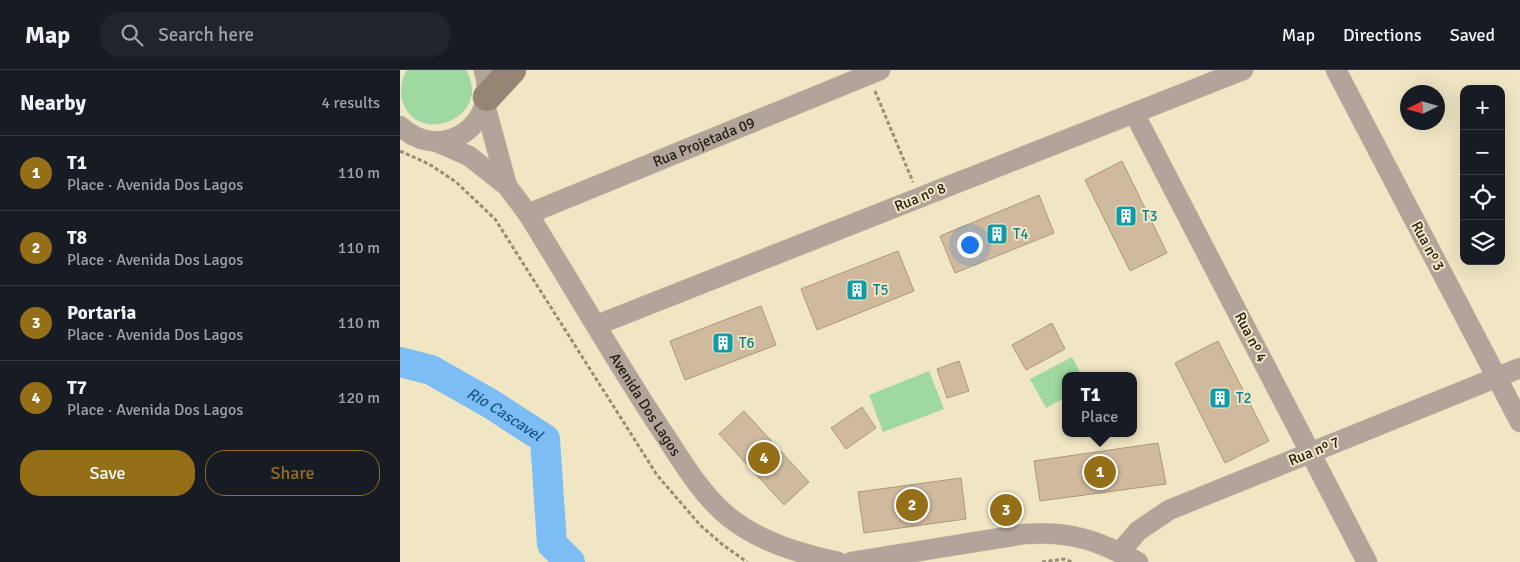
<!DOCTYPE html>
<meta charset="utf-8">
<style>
:root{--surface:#171b24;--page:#20242c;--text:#f1f3f6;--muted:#9ea1a6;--line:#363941;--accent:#956e18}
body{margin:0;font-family:Signika,sans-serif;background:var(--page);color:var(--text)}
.controls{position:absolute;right:15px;top:15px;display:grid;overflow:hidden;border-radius:10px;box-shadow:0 5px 20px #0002}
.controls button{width:45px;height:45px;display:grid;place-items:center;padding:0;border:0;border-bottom:1px solid var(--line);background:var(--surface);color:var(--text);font:25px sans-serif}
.compass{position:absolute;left:1000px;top:15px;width:45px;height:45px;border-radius:50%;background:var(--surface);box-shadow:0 5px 20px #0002;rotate:265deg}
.you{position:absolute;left:569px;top:174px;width:18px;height:18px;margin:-12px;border:4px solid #fff;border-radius:50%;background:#1a73e8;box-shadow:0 0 0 8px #1a73e833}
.badge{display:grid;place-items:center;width:32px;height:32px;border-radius:50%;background:var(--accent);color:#fff;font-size:16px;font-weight:700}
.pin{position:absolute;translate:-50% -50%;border:2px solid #fff;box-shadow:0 1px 5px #0006}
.popup{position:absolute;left:662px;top:302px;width:75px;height:65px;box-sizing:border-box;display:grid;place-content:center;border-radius:10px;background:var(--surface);filter:drop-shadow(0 1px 4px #0005);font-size:16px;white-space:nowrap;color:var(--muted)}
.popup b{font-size:19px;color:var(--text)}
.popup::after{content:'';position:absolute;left:50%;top:100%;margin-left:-10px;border:10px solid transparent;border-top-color:var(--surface)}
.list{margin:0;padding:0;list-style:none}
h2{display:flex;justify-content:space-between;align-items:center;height:65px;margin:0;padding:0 20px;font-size:21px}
h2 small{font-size:16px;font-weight:400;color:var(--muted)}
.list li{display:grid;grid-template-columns:32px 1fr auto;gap:15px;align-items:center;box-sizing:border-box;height:75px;padding:0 20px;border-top:1px solid var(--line)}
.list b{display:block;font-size:19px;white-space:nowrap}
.list p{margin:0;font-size:16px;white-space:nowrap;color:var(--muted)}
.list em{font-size:16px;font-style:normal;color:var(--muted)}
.actions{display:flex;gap:10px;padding:15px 20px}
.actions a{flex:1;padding:11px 0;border:1px solid var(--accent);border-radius:20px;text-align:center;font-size:18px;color:var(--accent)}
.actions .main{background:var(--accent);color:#fff}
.icon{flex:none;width:28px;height:28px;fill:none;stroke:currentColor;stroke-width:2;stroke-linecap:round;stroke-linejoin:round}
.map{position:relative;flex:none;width:1120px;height:492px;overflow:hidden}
header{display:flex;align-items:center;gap:30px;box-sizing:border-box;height:70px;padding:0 25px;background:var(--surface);border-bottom:1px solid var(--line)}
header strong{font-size:24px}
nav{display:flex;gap:28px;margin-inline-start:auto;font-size:18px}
.search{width:350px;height:45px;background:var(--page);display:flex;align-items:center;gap:12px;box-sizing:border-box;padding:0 18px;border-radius:20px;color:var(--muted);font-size:19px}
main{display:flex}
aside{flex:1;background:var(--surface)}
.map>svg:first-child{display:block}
.green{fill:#9fd9a1}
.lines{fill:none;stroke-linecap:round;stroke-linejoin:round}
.river{stroke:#7dbdf5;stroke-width:30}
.building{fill:#d0ba9e;stroke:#ad987d}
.street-casing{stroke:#cbc2a4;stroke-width:21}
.secondary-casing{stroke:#cbc2a4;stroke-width:29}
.path{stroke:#958d75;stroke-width:3;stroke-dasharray:4 2.5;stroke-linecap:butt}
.street{stroke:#b1a49a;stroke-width:20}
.secondary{stroke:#968575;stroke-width:28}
.labels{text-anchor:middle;stroke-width:4;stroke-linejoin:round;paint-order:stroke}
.street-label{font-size:15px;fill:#242014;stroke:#f0e6c4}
.culture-label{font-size:15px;fill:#0d838f;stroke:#f0e6c4;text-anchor:start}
.water-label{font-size:16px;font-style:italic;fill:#145c90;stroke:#f0e6c4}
</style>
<header>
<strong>Map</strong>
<div class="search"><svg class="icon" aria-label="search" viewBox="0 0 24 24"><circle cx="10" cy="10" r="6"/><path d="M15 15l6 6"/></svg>Search here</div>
<nav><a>Map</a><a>Directions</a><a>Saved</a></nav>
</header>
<main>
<aside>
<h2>Nearby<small>4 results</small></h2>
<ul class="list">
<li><span class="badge">1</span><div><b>T1</b><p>Place · Avenida Dos Lagos</p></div><em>110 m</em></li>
<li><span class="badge">2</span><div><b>T8</b><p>Place · Avenida Dos Lagos</p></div><em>110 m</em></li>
<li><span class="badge">3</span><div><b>Portaria</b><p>Place · Avenida Dos Lagos</p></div><em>110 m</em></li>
<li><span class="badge">4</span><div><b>T7</b><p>Place · Avenida Dos Lagos</p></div><em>120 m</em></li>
</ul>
<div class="actions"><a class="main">Save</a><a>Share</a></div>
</aside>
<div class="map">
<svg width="1120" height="492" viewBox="0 0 1120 492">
<rect width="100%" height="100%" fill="#f0e6c4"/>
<path class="green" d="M7 0H66C94 47 17 79 2 30 0 20 1 9 7 0Z
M672 287 682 306H666V327L646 338 630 309Z
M529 301 544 339 483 362 469 325Z"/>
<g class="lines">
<path class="river" id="s1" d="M0 292 31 300 91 334 145 369 152 474 170 492"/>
</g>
<path class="building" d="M722 91 767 183 730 201 685 110Z
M639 125 654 163 555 203 540 166Z
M498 181 514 221 417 260 401 219Z
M361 236 376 275 285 310 270 271Z
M652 253 665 279 626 300 612 275Z
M818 271 869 371 825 393 775 293Z
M559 291 569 321 547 328 537 299Z
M462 337 476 358 446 379 431 358Z
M344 341 409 412 384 435 319 364Z
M758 373 766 414 640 431 634 391Z
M561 408 566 449 464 463 458 422Z
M618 432 619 445 593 448 592 434Z"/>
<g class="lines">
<g class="street-casing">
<g id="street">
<path d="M936 0 1120 352"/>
<path d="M85 35 107 116"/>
<path d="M734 43 967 492"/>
<path d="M0 56C42 95 101 54 84 0"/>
<path id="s2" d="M37 72 69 86 107 116 128 144C173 216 215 290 262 361 282 391 301 425 330 448 362 473 399 483 438 492"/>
<path id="s3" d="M128 144 480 0"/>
<path d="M197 255 843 0"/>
<path d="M720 482 738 461 769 440 1120 298"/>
<path d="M451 492 625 464C671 461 697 470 738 492"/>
</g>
</g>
<g class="secondary-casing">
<path id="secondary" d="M87 27 112 0"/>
</g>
<path class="path" d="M475 21 513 112
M0 81 29 94 56 112 95 149 257 405 300 455 323 475 347 492
M642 492 664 489 672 492"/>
<use href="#street" class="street"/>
<use href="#secondary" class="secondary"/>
</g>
<defs>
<g id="building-square" transform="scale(1.125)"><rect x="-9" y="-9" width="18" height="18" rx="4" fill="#0f9aa8" stroke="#f0e6c4"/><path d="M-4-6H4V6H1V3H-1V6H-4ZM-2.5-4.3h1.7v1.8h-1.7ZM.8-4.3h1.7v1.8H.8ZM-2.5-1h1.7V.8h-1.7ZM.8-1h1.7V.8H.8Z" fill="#fff"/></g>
</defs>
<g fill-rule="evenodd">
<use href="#building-square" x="726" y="146"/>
<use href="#building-square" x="597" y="164"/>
<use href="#building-square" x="457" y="220"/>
<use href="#building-square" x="323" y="273"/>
<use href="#building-square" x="820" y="328"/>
</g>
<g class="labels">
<g class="street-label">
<text dy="5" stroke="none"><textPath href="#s3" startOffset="190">Rua Projetada 09</textPath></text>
<text transform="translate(520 127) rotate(-22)" y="5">Rua nº 8</text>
<text transform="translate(1028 176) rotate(62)" y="5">Rua nº 3</text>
<text transform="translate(851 267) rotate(63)" y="5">Rua nº 4</text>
<text dy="5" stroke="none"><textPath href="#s2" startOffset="342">Avenida Dos Lagos</textPath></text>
<text transform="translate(914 381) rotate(-22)" y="5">Rua nº 7</text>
</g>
<g class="culture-label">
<text x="742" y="151">T3</text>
<text x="613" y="169">T4</text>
<text x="473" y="225">T5</text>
<text x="339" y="278">T6</text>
<text x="836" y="333">T2</text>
</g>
<g class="water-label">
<text dy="6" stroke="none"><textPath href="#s1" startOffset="118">Rio Cascavel</textPath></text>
</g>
</g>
</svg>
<div class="controls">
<button>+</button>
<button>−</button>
<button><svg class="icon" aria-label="locate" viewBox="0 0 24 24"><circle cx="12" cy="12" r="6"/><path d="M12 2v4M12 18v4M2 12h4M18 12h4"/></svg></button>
<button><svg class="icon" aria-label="layers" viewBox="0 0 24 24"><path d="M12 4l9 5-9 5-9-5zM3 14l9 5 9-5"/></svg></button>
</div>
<svg class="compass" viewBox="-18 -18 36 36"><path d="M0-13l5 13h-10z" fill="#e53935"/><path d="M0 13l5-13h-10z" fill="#9ea1a6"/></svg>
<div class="you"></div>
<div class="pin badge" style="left:700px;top:402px">1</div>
<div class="popup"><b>T1</b>Place</div>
<div class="pin badge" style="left:512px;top:435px">2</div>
<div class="pin badge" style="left:606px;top:440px">3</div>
<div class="pin badge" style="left:364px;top:388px">4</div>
</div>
</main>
